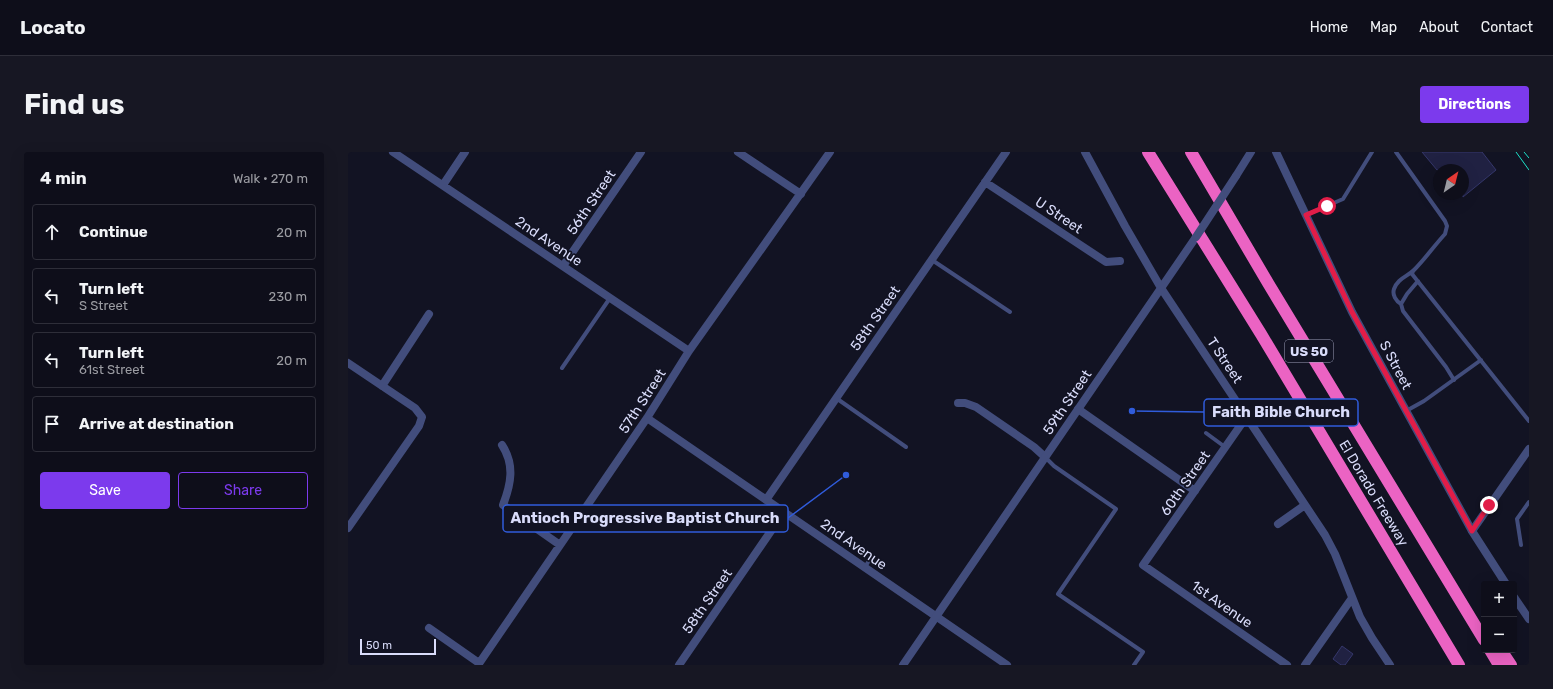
<!DOCTYPE html>
<meta charset="utf-8">
<style>
:root{--surface:#0e0e1a;--page:#171723;--text:#f1f3f6;--muted:#9b9ca2;--line:#2e2e39;--accent:#7c3aed}
body{margin:0;font-family:Rubik,sans-serif;background:var(--page);color:var(--text)}
.controls{position:absolute;right:12px;bottom:12px;display:grid;overflow:hidden;border-radius:4px;box-shadow:0 4px 16px #0002}
.controls button{width:36px;height:36px;display:grid;place-items:center;padding:0;border:0;border-bottom:1px solid var(--line);background:var(--surface);color:var(--text);font:20px sans-serif}
.compass{position:absolute;left:1085px;top:12px;width:36px;height:36px;border-radius:50%;background:var(--surface);box-shadow:0 4px 16px #0002;rotate:35deg}
.scale{position:absolute;left:12px;bottom:10px;width:76px;box-sizing:border-box;padding-left:4px;border:2px solid #d9dcfa;border-top:0;font-size:11px;line-height:14px;white-space:nowrap;color:#d9dcfa;-webkit-text-stroke:3px #121323;paint-order:stroke}
.stop{position:absolute;width:12px;height:12px;margin:-9px;border:3px solid #e11d48;border-radius:50%;background:#fff}
.stop.end{background:#e11d48;border-color:#fff;box-shadow:0 1px 4px #0008}
.list{margin:0;padding:0;list-style:none}
h2{display:flex;justify-content:space-between;align-items:center;height:52px;margin:0;padding:0 16px;font-size:17px}
h2 small{font-size:13px;font-weight:400;color:var(--muted)}
.list li{display:grid;grid-template-columns:26px 1fr auto;gap:12px;align-items:center;box-sizing:border-box;height:56px;margin:0 8px 8px;padding:0 8px;border:1px solid var(--line);border-radius:4px}
.list b{display:block;font-size:15px;white-space:nowrap}
.list p{margin:0;font-size:13px;white-space:nowrap;color:var(--muted)}
.list em{font-size:13px;font-style:normal;color:var(--muted)}
.actions{display:flex;gap:8px;padding:12px 16px}
.actions a{flex:1;padding:9px 0;border:1px solid var(--accent);border-radius:4px;text-align:center;font-size:14px;color:var(--accent)}
.actions .main{background:var(--accent);color:#fff}
.icon{flex:none;width:22px;height:22px;fill:none;stroke:currentColor;stroke-width:2;stroke-linecap:round;stroke-linejoin:round}
.map{position:relative;flex:none;width:1181px;height:513px;overflow:hidden;border-radius:4px}
header{display:flex;align-items:center;gap:24px;box-sizing:border-box;height:56px;padding:0 20px;background:var(--surface);border-bottom:1px solid var(--line)}
header strong{font-size:19px}
nav{display:flex;gap:22px;margin-inline-start:auto;font-size:14px}
.intro{display:flex;align-items:center;justify-content:space-between;box-sizing:border-box;height:96px;padding:0 24px}
h1{margin:0;font-size:28px}
.button{padding:10px 18px;border-radius:4px;background:var(--accent);color:#fff;font-size:14px;font-weight:700}
main{display:flex;gap:24px;padding:0 24px}
aside{flex:1;background:var(--surface);border-radius:4px;box-shadow:0 4px 16px #0002}
.map>svg:first-child{display:block}
.building{fill:#202142;stroke:#35376b}
.lines{fill:none;stroke-linecap:round;stroke-linejoin:round}
.service{stroke:#424d7c;stroke-width:4}
.minor{stroke:#424d7c;stroke-width:8}
.tertiary{stroke:#424d7c;stroke-width:8}
.motorway{stroke:#eb63c3;stroke-width:12}
.tram{stroke:#1de2c8;stroke-width:1}
.tertiary-bridge{stroke:#424d7c;stroke-width:8}
.route{stroke:#e11d48;stroke-width:5}
.labels{text-anchor:middle;stroke-width:3.5;stroke-linejoin:round;paint-order:stroke}
.shield{fill:#121323;stroke:#9da0ba;stroke-width:1}
.shield-label{font-size:13px;font-weight:bold;fill:#d9dcfa}
.street-label{font-size:14px;fill:#d9dcfa;stroke:#121323}
.leader{fill:none;stroke:#305cdb;stroke-width:1.5}
.callout-dot{fill:#305cdb;stroke:#121323;stroke-width:1.5}
.callout{fill:#121323;stroke:#305cdb;stroke-width:1.5}
.callout-label{font-size:15px;text-anchor:middle;font-weight:bold;fill:#d9dcfa}
</style>
<header>
<strong>Locato</strong>
<nav><a>Home</a><a>Map</a><a>About</a><a>Contact</a></nav>
</header>
<div class="intro"><h1>Find us</h1><a class="button">Directions</a></div>
<main>
<aside>
<h2>4 min<small>Walk · 270 m</small></h2>
<ul class="list">
<li><svg class="icon" aria-label="ahead" viewBox="0 0 24 24"><path d="M12 20V5M6 11l6-6 6 6"/></svg><div><b>Continue</b></div><em>20 m</em></li>
<li><svg class="icon" aria-label="left" viewBox="0 0 24 24"><path d="M17 20v-9H6M10 6l-5 5 5 5"/></svg><div><b>Turn left</b><p>S Street</p></div><em>230 m</em></li>
<li><svg class="icon" aria-label="left" viewBox="0 0 24 24"><path d="M17 20v-9H6M10 6l-5 5 5 5"/></svg><div><b>Turn left</b><p>61st Street</p></div><em>20 m</em></li>
<li><svg class="icon" aria-label="arrive" viewBox="0 0 24 24"><path d="M6 21V4h12l-3 4 3 4H6"/></svg><div><b>Arrive at destination</b></div></li>
</ul>
<div class="actions"><a class="main">Save</a><a>Share</a></div>
</aside>
<div class="map">
<svg width="1181" height="513" viewBox="0 0 1181 513">
<rect width="100%" height="100%" fill="#121323"/>
<path class="building" d="M1074 0H1134L1148 18 1115 45V18H1089Z
M994 494 1005 502 997 513H993L985 507Z"/>
<g class="lines">
<path class="service" d="M1048 0 1097 69 1099 74 1097 82C1086 94 1077 107 1066 118 1059 125 1050 126 1046 137 1044 143 1048 149 1053 152
M958 63 995 47 1024 0
M584 108 662 160
M1065 119 1064 122 1181 269
M1070 129 1059 142 1053 152 1055 159 1098 215 1106 228
M214 216 262 146
M488 246 558 295
M1058 259 1076 249 1133 208
M858 281 877 295
M697 305 706 314 768 357 710 442 795 500 786 513
M1173 393 1169 367 1181 350
M517 415 522 407"/>
<path class="minor" d="M45 0 341 199
M390 0 453 42
M637 30 758 110 772 109
M95 33 117 0
M215 114 293 0
M813 136 977 383 987 402 1012 465 1024 486 1042 513
M0 211 67 256 74 265 71 274 0 376
M34 234 81 162
M610 251H617L628 255 686 295 697 305
M730 257 847 339
M899 264 795 413 939 513
M299 266 659 513
M154 293C167 313 163 332 155 353L212 393
M418 348 658 0
M930 372 957 353
M1124 379 1181 297
M81 476 131 511
M130 513 299 266 341 199 482 0
M331 513 436 360
M957 513 1004 446"/>
<path class="tertiary" d="M737 0 777 74 813 136
M928 0 1004 160 1124 379 1158 432
M888 24 903 0
M1166 445 1181 467
M555 513 848 85"/>
<path class="motorway" d="M800 0 913 182 1111 513
M843 0 920 131 1136 488
M1142 498 1151 513
M1153 498 1163 513"/>
<path class="tram" d="M1168 0 1181 18
M1176 0 1181 6"/>
<path class="tertiary-bridge" d="M848 85 888 24"/>
</g>
<g class="lines">
<path class="route" d="M979 54 958 63 1004 160 1124 379 1141 353"/>
</g>
<g class="labels">
<rect class="shield" x="937" y="188" width="48" height="22" rx="3"/>
<g class="shield-label">
<text x="961" y="204">US 50</text>
</g>
<g class="street-label">
<text transform="translate(243 50) rotate(-56)" y="5">56th Street</text>
<text transform="translate(711 63) rotate(34)" y="5">U Street</text>
<text transform="translate(201 89) rotate(34)" y="5">2nd Avenue</text>
<text transform="translate(527 166) rotate(-55)" y="5">58th Street</text>
<text transform="translate(877 208) rotate(56)" y="5">T Street</text>
<text transform="translate(1048 213) rotate(62)" y="5">S Street</text>
<text transform="translate(294 249) rotate(-57)" y="5">57th Street</text>
<text transform="translate(719 250) rotate(-56)" y="5">59th Street</text>
<text transform="translate(837 331) rotate(-55)" y="5">60th Street</text>
<text transform="translate(1026 341) rotate(59)" y="5">El Dorado Freeway</text>
<text transform="translate(506 392) rotate(35)" y="5">2nd Avenue</text>
<text transform="translate(359 449) rotate(-55)" y="5">58th Street</text>
<text transform="translate(874 452) rotate(35)" y="5">1st Avenue</text>
</g>
</g>
<path class="leader" d="M784 259L856 260M498 323L440 366"/>
<g class="callout-dot">
<circle cx="784" cy="259" r="4"/>
<circle cx="498" cy="323" r="4"/>
</g>
<g class="callout">
<rect x="856" y="247" width="154" height="27" rx="4"/>
<rect x="155" y="353" width="285" height="27" rx="4"/>
</g>
<g class="callout-label">
<text x="933" y="265">Faith Bible Church</text>
<text x="297" y="371">Antioch Progressive Baptist Church</text>
</g>
</svg>
<div class="controls">
<button>+</button>
<button>−</button>
</div>
<svg class="compass" viewBox="-18 -18 36 36"><path d="M0-13l5 13h-10z" fill="#e53935"/><path d="M0 13l5-13h-10z" fill="#9b9ca2"/></svg>
<div class="scale">50 m</div>
<div class="stop" style="left:979px;top:54px"></div>
<div class="stop end" style="left:1141px;top:353px"></div>
</div>
</main>
